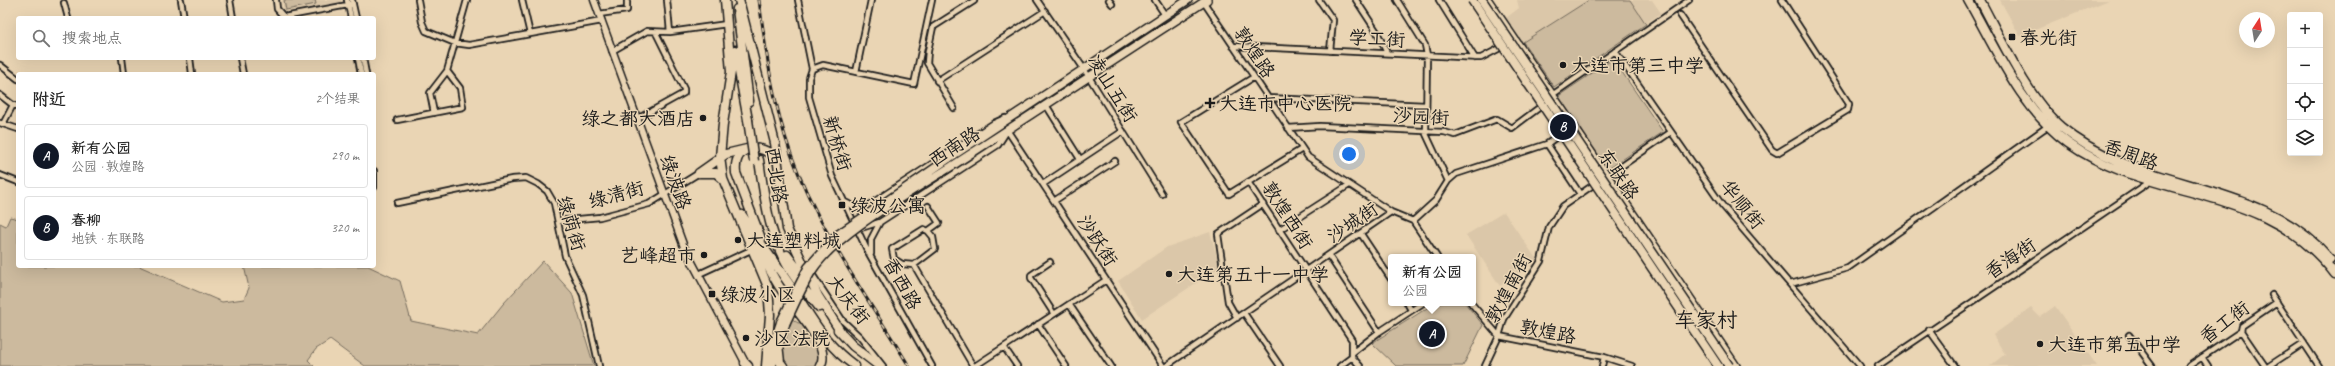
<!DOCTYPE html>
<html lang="zh">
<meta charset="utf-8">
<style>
:root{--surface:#fff;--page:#f6f6f6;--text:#222;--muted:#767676;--line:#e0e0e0;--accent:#111827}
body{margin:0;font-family:Caveat,"LXGW WenKai TC",sans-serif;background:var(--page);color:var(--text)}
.controls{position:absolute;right:12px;top:12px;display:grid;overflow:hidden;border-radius:4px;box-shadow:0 4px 16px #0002}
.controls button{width:36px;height:36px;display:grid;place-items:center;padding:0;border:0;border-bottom:1px solid var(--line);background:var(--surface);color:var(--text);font:20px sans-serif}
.compass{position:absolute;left:2239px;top:12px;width:36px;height:36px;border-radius:50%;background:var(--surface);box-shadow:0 4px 16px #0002;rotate:12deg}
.you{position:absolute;left:1349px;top:154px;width:14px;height:14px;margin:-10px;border:3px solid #fff;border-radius:50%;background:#1a73e8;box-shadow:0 0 0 6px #1a73e833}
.badge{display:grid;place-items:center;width:26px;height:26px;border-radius:50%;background:var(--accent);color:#fff;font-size:13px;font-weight:700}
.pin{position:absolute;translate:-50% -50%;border:2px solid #fff;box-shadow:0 1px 4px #0006}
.popup{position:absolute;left:1388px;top:254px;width:88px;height:52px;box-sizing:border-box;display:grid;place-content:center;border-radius:4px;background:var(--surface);filter:drop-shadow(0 1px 3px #0005);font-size:13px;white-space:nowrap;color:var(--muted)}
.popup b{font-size:15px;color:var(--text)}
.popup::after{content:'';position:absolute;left:50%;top:100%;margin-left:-8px;border:8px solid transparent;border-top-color:var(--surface)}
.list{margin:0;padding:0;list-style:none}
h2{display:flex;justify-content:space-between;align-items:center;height:52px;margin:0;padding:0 16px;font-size:17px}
h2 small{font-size:13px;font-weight:400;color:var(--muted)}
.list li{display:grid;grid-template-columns:26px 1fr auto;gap:12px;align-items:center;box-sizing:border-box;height:64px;margin:0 8px 8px;padding:0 8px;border:1px solid var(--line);border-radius:4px}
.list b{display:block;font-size:15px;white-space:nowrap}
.list p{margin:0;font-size:13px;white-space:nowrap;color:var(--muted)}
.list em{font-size:13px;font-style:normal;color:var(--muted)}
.icon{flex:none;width:22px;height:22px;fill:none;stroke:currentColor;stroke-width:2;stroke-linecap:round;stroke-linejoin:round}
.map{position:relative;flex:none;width:2335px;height:366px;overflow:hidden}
.search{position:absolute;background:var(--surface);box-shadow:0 4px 16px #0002;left:16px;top:16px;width:360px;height:44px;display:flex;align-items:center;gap:10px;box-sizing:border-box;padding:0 14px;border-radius:4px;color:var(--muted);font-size:15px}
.panel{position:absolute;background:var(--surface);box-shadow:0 4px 16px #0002;left:16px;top:72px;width:360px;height:196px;border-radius:4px}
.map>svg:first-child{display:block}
.built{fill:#dbc7a9}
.green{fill:#ccba9e;stroke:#746b5d}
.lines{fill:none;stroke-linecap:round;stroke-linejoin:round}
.minor-casing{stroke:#1c1c1c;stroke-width:8}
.tertiary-casing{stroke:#1c1c1c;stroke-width:9}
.primary-casing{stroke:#1c1c1c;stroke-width:10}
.trunk-casing{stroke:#1c1c1c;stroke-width:11}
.minor{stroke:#ead5b4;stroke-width:4.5}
.tertiary{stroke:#ead5b4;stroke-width:6}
.primary{stroke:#ead5b4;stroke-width:7}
.trunk{stroke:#ead5b4;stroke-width:8}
.rail-casing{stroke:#1c1c1c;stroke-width:3}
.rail{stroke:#ead5b4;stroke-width:1.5;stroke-dasharray:4.5;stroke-linecap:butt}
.primary-bridge-casing{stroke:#1c1c1c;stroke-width:10;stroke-linecap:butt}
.trunk-bridge-casing{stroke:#1c1c1c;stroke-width:11;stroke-linecap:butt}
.primary-bridge{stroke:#ead5b4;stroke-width:7}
.trunk-bridge{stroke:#ead5b4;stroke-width:8}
.poi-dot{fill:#1c1c1c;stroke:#ead5b4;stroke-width:1.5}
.labels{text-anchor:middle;stroke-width:3;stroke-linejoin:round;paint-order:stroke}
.poi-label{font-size:19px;fill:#1c1c1c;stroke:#ead5b4;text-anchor:start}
.street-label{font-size:19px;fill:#1c1c1c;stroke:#ead5b4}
.quarter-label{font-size:21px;fill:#1c1c1c;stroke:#ead5b4}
</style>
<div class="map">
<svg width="2335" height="366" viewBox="0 0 2335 366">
<rect width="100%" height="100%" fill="#ead5b4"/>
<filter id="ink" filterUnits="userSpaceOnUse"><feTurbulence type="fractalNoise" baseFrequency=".025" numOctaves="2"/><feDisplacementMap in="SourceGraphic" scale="8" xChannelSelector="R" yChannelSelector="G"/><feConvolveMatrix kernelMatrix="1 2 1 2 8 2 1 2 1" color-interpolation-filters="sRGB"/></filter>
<g filter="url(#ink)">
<path class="built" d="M282 0H341L342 3 284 12Z
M1517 0H1652L1661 13 1554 87 1506 18 1519 8Z
M2000 0H2109L2020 36Z
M1504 212 1537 260 1500 286 1466 235Z
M1210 232 1220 267 1142 319 1118 281 1167 247Z
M2055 306 2097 366H1990L2005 354 1993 335 2031 308 2040 317Z"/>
<path class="green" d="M284 0H315L316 4 286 10Z
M1589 0H1630L1646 24 1554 87 1523 42Z
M1613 59 1663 132 1607 170 1557 97Z
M10 217 18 219V266H139L222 302 244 299 249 288 244 266H368L400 281 411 321 478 335 503 304 543 261 572 293 594 366H365L330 340 316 349 308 360 314 366H0V223L6 226Z
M1435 303H1465L1483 325 1463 366H1396L1372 343Z
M791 318 798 323 803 322C811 336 823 350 815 366H787C775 352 786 333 791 318Z"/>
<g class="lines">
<g class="minor-casing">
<path id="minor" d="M181 0 184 18
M230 0 233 18
M276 0 277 9 284 17 353 4
M347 0 351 18
M352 0 356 18
M418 0 422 22 426 31 455 43 469 45 602 21
M522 0 530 34
M667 0 670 32
M798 0 812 69
M932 0 914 84 823 65 812 69 809 78V97L832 176 868 252 932 366
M1037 0 1084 69 1162 194
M1109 0 1112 4
M1155 0 1165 15
M1319 0 1333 20 1330 51
M1356 0 1377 32 1387 53
M1397 0 1425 45 1427 55 1426 134 1448 181
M1439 0 1475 58
M1203 1 1308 157 1391 212 1413 221 1436 200 1448 181 1456 174 1547 144 1559 135
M64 3 68 18
M599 14 627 10V0
M1680 15 1772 150 1777 153 1848 110 1849 104 1782 0
M1233 46 1481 58 1504 46
M612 51 647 31 670 32 727 24
M1615 51 1722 205 1860 366
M122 58 124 74
M190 58 192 74
M240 58 243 74
M358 58 361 74
M363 58 366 74
M0 65 18 79
M856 72 871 0
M1254 77 1181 122 1229 194 1302 149
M937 81 1045 11
M0 95 13 105 18 106
M1552 95 1689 0
M1268 98 1426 105
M1046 105 1080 159
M954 108 927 63 928 51 933 27 974 1
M434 113 430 93 447 71 467 0
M637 119 684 93V89L656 33
M397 120 463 107 460 88 447 71
M0 123 18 129
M3 124 13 105
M1288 128 1320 126 1444 132 1455 135 1497 119 1512 128 1540 107
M1007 130 1163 366
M1547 144 1580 194
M374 171V187
M0 175 18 182
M1606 177 1671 132
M1248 182 1352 340V357L1360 366
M1043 184 1123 131
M843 201 855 207 869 205 994 123 1005 118
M1054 201 1115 161
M397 203 512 179 526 178 538 184 547 191 554 203 565 256 583 295 599 366
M558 221 600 217 649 204 699 173
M1413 221 1437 257
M858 229 880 222
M1279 230 1349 185
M928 231 933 237 935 249 914 265 902 264 894 259 892 249 924 229 928 231 939 223 928 206
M1361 234 1391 279
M871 254V239L880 222 998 145 1007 131
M1329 256 1379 332
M1050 262 1031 275V278L1054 314
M914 265 973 366
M699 274 753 249
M812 274 843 321 860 337 883 366
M1790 284 1848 268 2048 126
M2272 295 2319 366
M1407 303 1411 310
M1471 303 1499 336 1604 357 1632 366
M1069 304 1111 366
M1244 313 1280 366
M1237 318 1228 302 1218 234 1263 204
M1038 324 1066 366
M1929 330 1955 366
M2241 331 2265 366
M2129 335 2152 366
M1004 347 1017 366
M1352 353 1379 332 1423 303
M2202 357 2208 366
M975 366 1106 280
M1166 366 1391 212
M1340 366 1352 357
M1485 366 1499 336 1504 319 1541 261 1549 227 1563 206 1596 183
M1602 366 1604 357
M1878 366 2151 181
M2189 366 2241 331 2242 326 2277 302
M2269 366 2304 343"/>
</g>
<g class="tertiary-casing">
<path id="tertiary" d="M594 0 684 247 747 366"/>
</g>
<g class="primary-casing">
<path id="primary" d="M1488 0 1736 366
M948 159 1188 0
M952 166 1207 0
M768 359 781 321
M772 366 786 323"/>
</g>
<g class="trunk-casing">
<path id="trunk" d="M725 0 731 72 723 124 720 157 723 179 768 287 770 315 766 366
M739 0 775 143 787 229 818 296 842 334
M1968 0C1996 49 2021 109 2068 143 2152 203 2266 182 2335 274
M1980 0C2001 39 2028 99 2061 127 2140 194 2260 177 2330 259
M737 9 749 101
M735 50 748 120
M759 160C765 203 770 243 796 279 803 289 812 297 819 307
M699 173 726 154 747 149
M699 173H716L723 179
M742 215C759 241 777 266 794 291 813 320 826 346 855 366
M760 236 736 173C733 144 761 142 777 159
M758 246C765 261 773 278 783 292 793 308 833 347 820 366
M787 255 807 281
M838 330 853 346 879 366
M778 344 780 362 783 366
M745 363 748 366"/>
</g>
<use href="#minor" class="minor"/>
<use href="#tertiary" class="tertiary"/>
<use href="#primary" class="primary"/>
<use href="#trunk" class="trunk"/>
<g class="rail-casing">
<path id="rail" d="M759 0C766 53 773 104 791 154 818 230 868 298 909 366"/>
</g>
<use href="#rail" class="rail"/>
<g class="primary-bridge-casing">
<path id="primary-bridge" d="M781 321 808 267 837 235 948 159
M786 323C794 306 802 287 812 271 837 232 912 192 952 166"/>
</g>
<g class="trunk-bridge-casing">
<path id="trunk-bridge" d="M1472 0 1718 366
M1482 0 1729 366
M748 120 754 161"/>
</g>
<use href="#primary-bridge" class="primary-bridge"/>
<use href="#trunk-bridge" class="trunk-bridge"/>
</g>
</g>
<g class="poi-dot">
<rect x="2008" y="33" width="8" height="8" rx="2"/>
<circle cx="1563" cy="65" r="4"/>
<path d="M1208 97h4v4h4v4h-4v4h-4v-4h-4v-4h4z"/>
<circle cx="703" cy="118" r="4"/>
<rect x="838" y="201" width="8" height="8" rx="2"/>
<circle cx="738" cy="240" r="4"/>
<circle cx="704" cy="255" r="4"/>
<circle cx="1169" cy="274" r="4"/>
<rect x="708" y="290" width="8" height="8" rx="2"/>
<circle cx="746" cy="338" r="4"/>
<circle cx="2040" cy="344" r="4"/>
</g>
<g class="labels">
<g class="poi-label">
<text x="2020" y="44">春光街</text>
<text x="1571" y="72">大连市第三中学</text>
<text x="1219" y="110">大连市中心医院</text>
<text x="695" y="125" text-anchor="end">绿之都大酒店</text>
<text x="850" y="212">绿波公寓</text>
<text x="746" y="247">大连塑料城</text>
<text x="696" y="262" text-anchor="end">艺峰超市</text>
<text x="1177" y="281">大连第五十一中学</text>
<text x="720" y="301">绿波小区</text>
<text x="754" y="345">沙区法院</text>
<text x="2048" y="351">大连市第五中学</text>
</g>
<g class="street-label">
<text transform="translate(1377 38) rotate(3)" y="7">学工街</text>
<text transform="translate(1255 52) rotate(56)" y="7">敦煌路</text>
<text transform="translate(1113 88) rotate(58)" y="7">凌山五街</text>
<text transform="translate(1421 116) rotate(3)" y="7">沙园街</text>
<text transform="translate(838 143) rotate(73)" y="7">新桥街</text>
<text transform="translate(954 146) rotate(-33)" y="7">西南路</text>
<text transform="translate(2131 154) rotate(20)" y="7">香周路</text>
<text transform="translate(1619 174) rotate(56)" y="7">东联路</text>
<text transform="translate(777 175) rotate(81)" y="7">西北路</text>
<text transform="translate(676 182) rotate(70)" y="7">绿波路</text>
<text transform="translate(616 194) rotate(-15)" y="7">绿清街</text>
<text transform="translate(1743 204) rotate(51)" y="7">华顺街</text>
<text transform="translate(1288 215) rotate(57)" y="7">敦煌西街</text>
<text transform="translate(1352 222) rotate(-34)" y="7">沙城街</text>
<text transform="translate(572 223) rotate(73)" y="7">绿荫街</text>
<text transform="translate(1098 240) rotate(57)" y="7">沙跃街</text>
<text transform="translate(2010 258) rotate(-34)" y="7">香海街</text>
<text transform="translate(903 283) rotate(61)" y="7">香西路</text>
<text transform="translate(1508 288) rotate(-62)" y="7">敦煌南街</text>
<text transform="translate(849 299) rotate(52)" y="7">大庆街</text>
<text transform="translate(2224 322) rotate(-37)" y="7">香工街</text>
<text transform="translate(1548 331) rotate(11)" y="7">敦煌路</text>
</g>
<g class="quarter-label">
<text x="1706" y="327">车家村</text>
</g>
</g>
</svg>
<div class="controls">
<button>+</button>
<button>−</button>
<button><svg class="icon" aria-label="locate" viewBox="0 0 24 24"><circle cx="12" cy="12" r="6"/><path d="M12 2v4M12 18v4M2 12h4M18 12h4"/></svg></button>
<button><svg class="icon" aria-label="layers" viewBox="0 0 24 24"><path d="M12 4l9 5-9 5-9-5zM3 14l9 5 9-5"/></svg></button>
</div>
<svg class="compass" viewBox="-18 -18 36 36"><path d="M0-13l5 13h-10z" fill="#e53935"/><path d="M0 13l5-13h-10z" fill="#767676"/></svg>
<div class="you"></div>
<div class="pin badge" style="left:1432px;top:334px">A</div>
<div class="popup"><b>新有公园</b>公园</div>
<div class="pin badge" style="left:1563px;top:127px">B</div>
<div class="search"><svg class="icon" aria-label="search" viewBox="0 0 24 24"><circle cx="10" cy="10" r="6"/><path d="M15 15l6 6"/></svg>搜索地点</div>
<section class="panel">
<h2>附近<small>2个结果</small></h2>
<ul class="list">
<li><span class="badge">A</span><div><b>新有公园</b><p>公园 · 敦煌路</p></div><em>290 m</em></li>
<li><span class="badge">B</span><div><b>春柳</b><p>地铁 · 东联路</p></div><em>320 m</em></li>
</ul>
</section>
</div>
